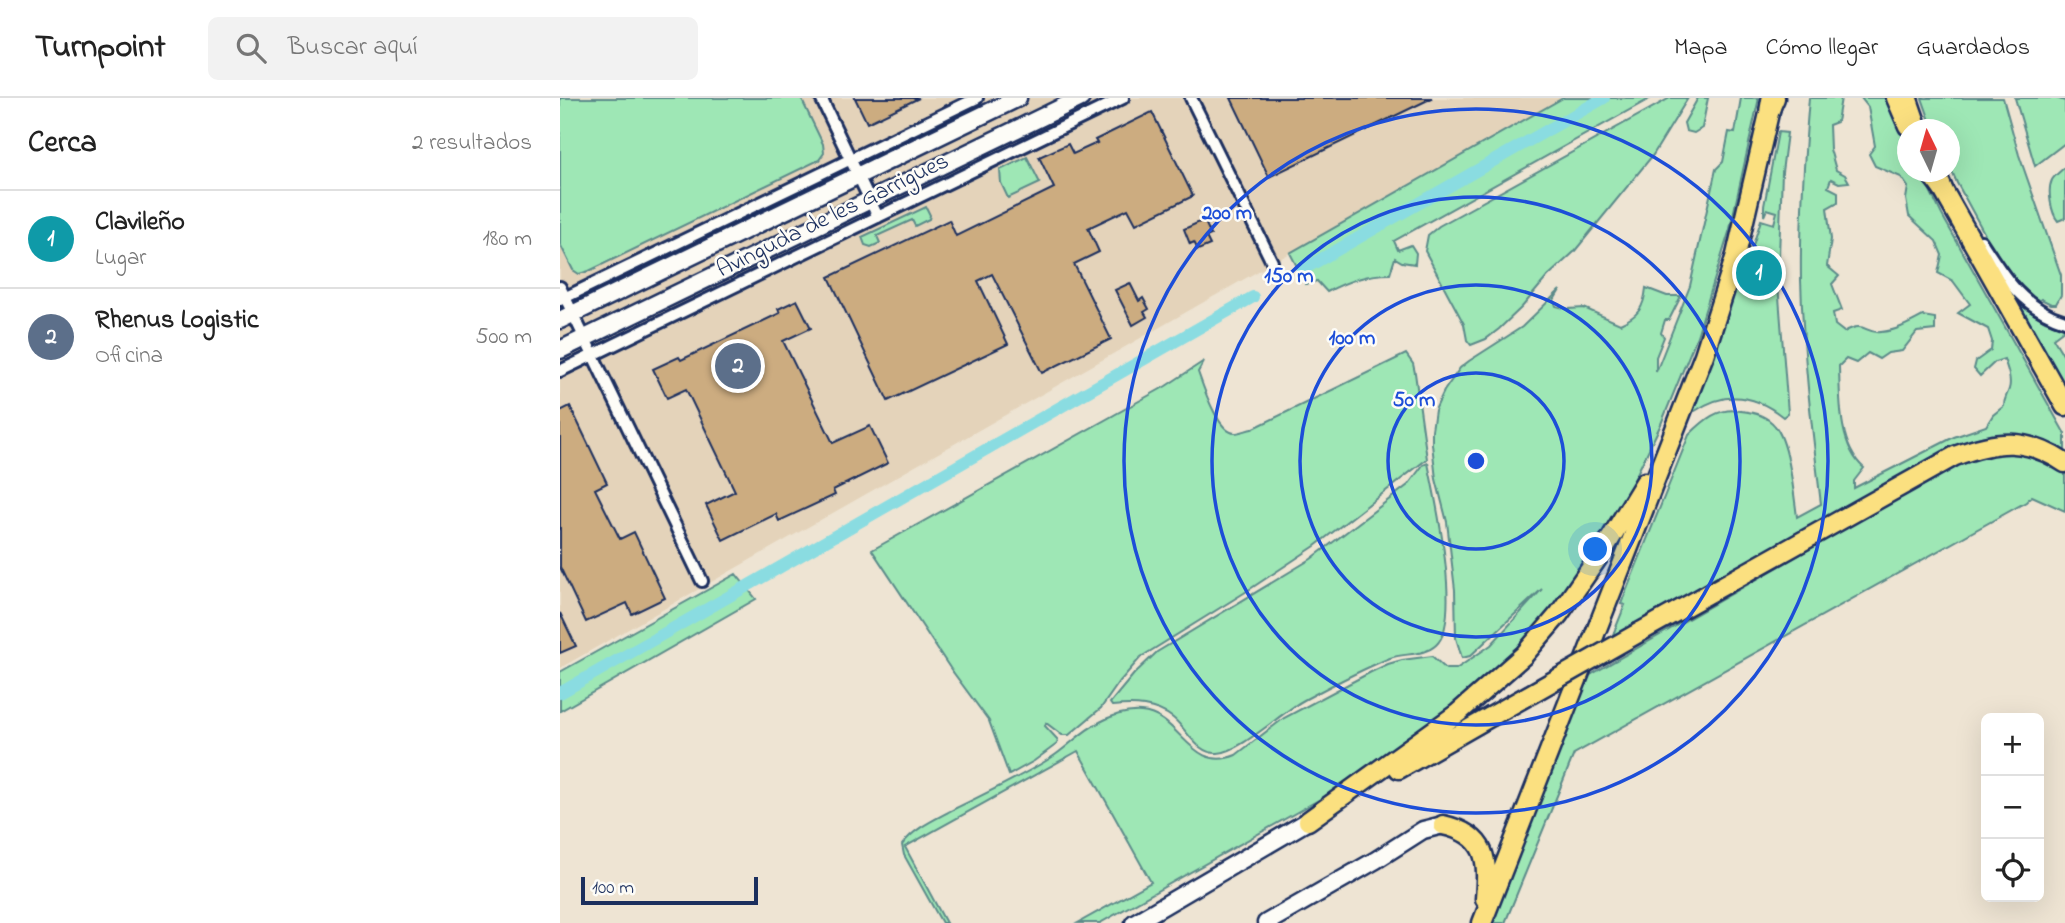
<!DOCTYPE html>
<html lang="es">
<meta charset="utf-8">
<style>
:root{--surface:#fff;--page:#f2f2f2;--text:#222;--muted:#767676;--line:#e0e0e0;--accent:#db2777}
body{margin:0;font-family:"Indie Flower",sans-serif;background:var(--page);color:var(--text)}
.controls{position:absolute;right:21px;bottom:21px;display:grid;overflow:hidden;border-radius:10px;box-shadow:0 7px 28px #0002}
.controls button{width:63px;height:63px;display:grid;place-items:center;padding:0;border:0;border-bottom:2px solid var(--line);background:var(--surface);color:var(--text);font:35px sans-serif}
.compass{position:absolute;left:1337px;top:21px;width:63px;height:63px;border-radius:50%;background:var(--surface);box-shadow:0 7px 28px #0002;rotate:355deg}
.scale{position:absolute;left:21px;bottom:18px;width:177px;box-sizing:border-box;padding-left:7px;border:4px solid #1b2f5e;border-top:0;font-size:19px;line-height:24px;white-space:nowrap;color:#1b2f5e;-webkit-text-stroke:5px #fdfcf7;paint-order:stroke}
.you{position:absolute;left:1036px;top:452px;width:24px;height:24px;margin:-18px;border:5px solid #fff;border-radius:50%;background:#1a73e8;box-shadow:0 0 0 10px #1a73e833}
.badge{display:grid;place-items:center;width:46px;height:46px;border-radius:50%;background:var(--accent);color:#fff;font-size:23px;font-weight:700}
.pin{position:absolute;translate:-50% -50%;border:4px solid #fff;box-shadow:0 2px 7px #0006}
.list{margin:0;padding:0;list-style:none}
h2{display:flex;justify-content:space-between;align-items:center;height:91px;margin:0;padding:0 28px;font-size:30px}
h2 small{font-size:23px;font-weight:400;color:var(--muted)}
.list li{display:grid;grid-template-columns:46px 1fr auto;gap:21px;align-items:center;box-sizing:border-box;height:98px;padding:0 28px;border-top:2px solid var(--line)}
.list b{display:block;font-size:26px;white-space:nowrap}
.list p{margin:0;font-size:23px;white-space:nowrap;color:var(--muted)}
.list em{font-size:23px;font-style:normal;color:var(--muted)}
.icon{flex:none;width:38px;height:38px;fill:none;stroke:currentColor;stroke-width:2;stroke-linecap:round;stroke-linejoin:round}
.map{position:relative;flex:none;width:1505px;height:825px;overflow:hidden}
header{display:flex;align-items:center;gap:42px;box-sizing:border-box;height:98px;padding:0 35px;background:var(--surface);border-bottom:2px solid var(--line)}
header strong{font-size:33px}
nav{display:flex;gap:38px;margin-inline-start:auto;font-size:24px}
.search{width:490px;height:63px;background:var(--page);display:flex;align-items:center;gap:18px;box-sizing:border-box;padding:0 24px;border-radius:10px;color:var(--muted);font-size:26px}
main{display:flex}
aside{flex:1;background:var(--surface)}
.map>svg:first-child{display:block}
.built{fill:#e4d3ba}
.green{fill:#9ee7b5;stroke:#5c8b8a;stroke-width:2}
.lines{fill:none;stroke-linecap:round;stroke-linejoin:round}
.canal{stroke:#8adce1;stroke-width:12}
.building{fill:#ccac80;stroke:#1b2f5e;stroke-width:2}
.street-casing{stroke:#1b2f5e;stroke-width:16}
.secondary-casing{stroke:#1b2f5e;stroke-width:21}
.primary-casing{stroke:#1b2f5e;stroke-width:23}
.highway-casing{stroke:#1b2f5e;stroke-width:24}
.street{stroke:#fdfcf7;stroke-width:10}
.secondary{stroke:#fdfcf7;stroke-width:16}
.primary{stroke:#fbe080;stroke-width:18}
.highway{stroke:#fbe080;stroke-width:19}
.primary-bridge-casing{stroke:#1b2f5e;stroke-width:23;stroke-linecap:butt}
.primary-bridge{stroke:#fbe080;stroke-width:18}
.ring{fill:none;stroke:#1d4ed8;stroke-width:3.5}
.labels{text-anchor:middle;stroke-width:5;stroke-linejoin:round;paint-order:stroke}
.street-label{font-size:24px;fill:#1b2f5e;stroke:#fdfcf7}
.centre{fill:#1d4ed8;stroke:#fdfcf7;stroke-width:3.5}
.ring-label{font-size:21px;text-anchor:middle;font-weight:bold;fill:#1d4ed8;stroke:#fdfcf7;stroke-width:5;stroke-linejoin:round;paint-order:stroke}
</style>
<header>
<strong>Turnpoint</strong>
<div class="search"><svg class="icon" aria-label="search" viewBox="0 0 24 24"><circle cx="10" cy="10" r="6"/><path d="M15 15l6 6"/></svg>Buscar aquí</div>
<nav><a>Mapa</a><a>Cómo llegar</a><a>Guardados</a></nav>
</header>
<main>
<aside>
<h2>Cerca<small>2 resultados</small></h2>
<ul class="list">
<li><span class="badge" style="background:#0f9aa8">1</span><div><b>Clavileño</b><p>Lugar</p></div><em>180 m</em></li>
<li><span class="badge" style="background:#5c6f8a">2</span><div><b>Rhenus Logistic</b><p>Oficina</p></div><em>500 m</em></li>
</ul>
</aside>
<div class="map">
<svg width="1505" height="825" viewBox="0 0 1505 825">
<rect width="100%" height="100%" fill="#eee4d3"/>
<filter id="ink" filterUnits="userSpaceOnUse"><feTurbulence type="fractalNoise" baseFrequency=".0143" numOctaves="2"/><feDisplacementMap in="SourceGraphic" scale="14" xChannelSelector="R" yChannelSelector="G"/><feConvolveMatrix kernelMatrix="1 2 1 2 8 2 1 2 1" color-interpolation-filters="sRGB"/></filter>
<g filter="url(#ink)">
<path class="built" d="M0 0H1003L0 570Z"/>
<path class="green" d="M0 0H241L263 46 264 55 259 62 29 173 19 176 13 172 0 146Z
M1003 0H1091L834 143 838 152 851 147 856 155 855 166 842 164 835 160 830 176C807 176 787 183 767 194L757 183 746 186 730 155Z
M1110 0H1128L1093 57 1014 154 988 178 962 209 939 231 926 241 911 247 907 242 904 226 865 153 868 137 879 128Z
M1138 0H1148L1142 30 1134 35 1126 33 1124 25Z
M1181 0H1199L1170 131 1137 238 1101 326 1072 386 1046 433 988 518 944 564 903 603 848 643 762 700 540 825H518L591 784 518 653 345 749 386 825H382L344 757 342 747C354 730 376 721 394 711 426 695 459 680 489 661 507 650 521 633 540 624 553 617 566 613 581 614 621 617 630 676 676 657L724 620 811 574 828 566 842 562 872 558 886 571H896L931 547 982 491 910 558 902 560 896 540 895 492 887 424 876 381 872 346V332L875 312 884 293 900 270 909 263 962 229 1000 192 994 202 996 208 1008 211 1024 210 1060 226C1078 218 1084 210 1086 190L1107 198H1121L1109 222H1105L1101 235 1104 239 1096 259V274L1130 188 1156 71 1163 64 1169 34 1175 35Z
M1249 0H1281L1277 24 1269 27 1270 51 1276 72 1285 77 1289 84 1279 85 1271 81 1268 89 1278 94V104L1267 110 1271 141 1267 168 1279 178 1272 186 1282 212 1273 215 1275 227 1284 234C1306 222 1304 236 1321 234 1336 233 1350 225 1363 218L1375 220V232L1357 234 1342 253 1328 255 1319 261 1308 255 1296 265 1286 261 1279 268C1280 299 1278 348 1304 370L1294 383V390L1394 339 1426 328 1433 317 1444 308C1444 300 1447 298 1449 291 1452 282 1447 270 1444 261L1435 264 1420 278 1414 271 1416 263 1431 252 1432 243 1428 231 1398 215 1410 206 1393 183 1378 175 1382 157 1376 143 1349 118 1346 101 1348 89 1341 79 1315 68 1309 56 1315 48 1308 9 1301 0H1332L1347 41 1348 74H1361L1382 117 1505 336V353C1497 347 1489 345 1479 342 1436 327 1412 341 1373 360L1122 501 1050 544 1065 507 1061 506 1129 337C1144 322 1158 309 1181 313 1193 314 1207 318 1215 328 1229 344 1234 397 1237 419L1261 406C1252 331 1243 257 1241 182 1240 121 1244 60 1249 0Z
M1362 0H1443L1459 57 1501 177V197L1496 206H1491L1481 201 1477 204 1457 189 1441 166 1397 85 1390 69V32L1373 31Z
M1455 0H1496L1505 3V45L1475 68Z
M1218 34 1227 35 1222 74 1218 186 1228 315 1223 319C1196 297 1166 292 1135 313L1132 311 1174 191 1181 185 1201 122 1214 126 1217 114 1207 111 1204 118V108Z
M467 59 480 85 448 100 441 85 440 72Z
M1505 69V120L1498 123C1491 115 1487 92 1492 82 1494 78 1502 72 1505 69Z
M366 109 370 117 369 121 355 128 352 122 317 138 320 145 311 149 305 147 302 139Z
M1460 207 1485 223 1505 230V231L1493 240 1505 260V294L1456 208Z
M846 256 853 266 855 275 867 361 755 448 684 495 581 559 560 583 541 610 509 637H502L486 625 485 628 498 642 497 646 474 663 449 677 429 623 390 570 312 452 606 288 644 263 638 274C643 288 658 335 675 335 680 335 687 332 692 331Z
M1448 350 1468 352 1505 373V413L1472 398 1466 404 1014 656 945 825H930L1027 579 1394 368 1412 361 1439 355Z
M868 365C875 399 903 523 876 547 864 558 844 555 830 560 800 572 772 587 744 602 722 614 679 655 658 655 636 656 628 632 613 620 595 606 574 606 552 608L550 605 574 576 597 554 751 461 848 387 863 367Z
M176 476 196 501 0 613V574Z"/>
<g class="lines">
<path class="canal" d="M742 172 1044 0
M0 595 693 199"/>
</g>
<path class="building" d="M295 0H359L307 25Z
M671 0H872L709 79Z
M592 14 633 98 576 126 568 111 528 130 539 154 514 166 551 241 482 275 432 176 418 183 448 246 328 303 269 179 389 122 396 138 494 90 479 59 508 46 513 56 537 45 535 42Z
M644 122 651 137 646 139 650 147 638 152 634 144 630 146 624 131Z
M570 185 579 203 583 200 589 211 584 214 587 219 573 227 555 192Z
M237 202 251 230 223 243 273 345 310 328 328 365 273 392 275 397 219 423 216 416 163 442 146 407 175 393 126 291 107 300 93 271 119 259 121 262 220 215 218 211Z
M10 308 47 385 35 391 60 441 74 434 105 500 72 516 67 505 26 524 0 469V313Z
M0 515 16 548 0 555Z"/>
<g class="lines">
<g class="street-casing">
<path id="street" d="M261 0 318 119
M631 0 712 164
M1421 143C1444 179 1462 210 1505 223
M0 189 142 483
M0 202 417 0
M0 273 563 0"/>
</g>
<g class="secondary-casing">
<path id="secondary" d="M0 222 458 0
M0 252 521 0
M574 825 748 723
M706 825 816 762 863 732 883 727"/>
</g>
<g class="primary-casing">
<path id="primary" d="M1336 0 1348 28
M1373 79 1382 90 1505 308
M1080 534 1395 358C1437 342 1466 339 1505 365
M839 671 930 619
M748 723 898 615 964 557 999 516 1044 451 1085 384
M883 727C928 737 928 762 925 801
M922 825 1144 257 1176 157 1210 11 1215 0"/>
</g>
<g class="highway-casing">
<path id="highway" d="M1347 0 1358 32
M1210 11 1212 0
M1375 74 1382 90"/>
</g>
<use href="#street" class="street"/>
<use href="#secondary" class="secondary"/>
<use href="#primary" class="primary"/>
<use href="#highway" class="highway"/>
<g class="primary-bridge-casing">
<path id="primary-bridge" d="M930 619 1080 534"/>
</g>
<use href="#primary-bridge" class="primary-bridge"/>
</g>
</g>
<g class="ring">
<circle cx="916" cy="363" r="88"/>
<circle cx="916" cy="363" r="176"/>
<circle cx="916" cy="363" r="264"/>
<circle cx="916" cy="363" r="352"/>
</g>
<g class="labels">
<g class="street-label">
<text transform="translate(272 116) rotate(-26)" y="8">Avinguda de les Garrigues</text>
</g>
</g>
<circle cx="916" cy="363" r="10" class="centre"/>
<g class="ring-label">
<text x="667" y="121">200 m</text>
<text x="729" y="184">150 m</text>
<text x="792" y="246">100 m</text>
<text x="854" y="308">50 m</text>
</g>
</svg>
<div class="controls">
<button>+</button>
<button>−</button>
<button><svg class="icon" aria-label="locate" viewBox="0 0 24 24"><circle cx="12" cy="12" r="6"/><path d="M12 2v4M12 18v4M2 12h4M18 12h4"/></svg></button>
</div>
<svg class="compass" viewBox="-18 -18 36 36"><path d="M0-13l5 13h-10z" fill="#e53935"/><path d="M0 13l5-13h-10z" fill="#767676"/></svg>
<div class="scale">100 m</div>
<div class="you"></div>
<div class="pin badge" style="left:1199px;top:175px;background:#0f9aa8">1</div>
<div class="pin badge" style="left:178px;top:268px;background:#5c6f8a">2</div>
</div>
</main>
